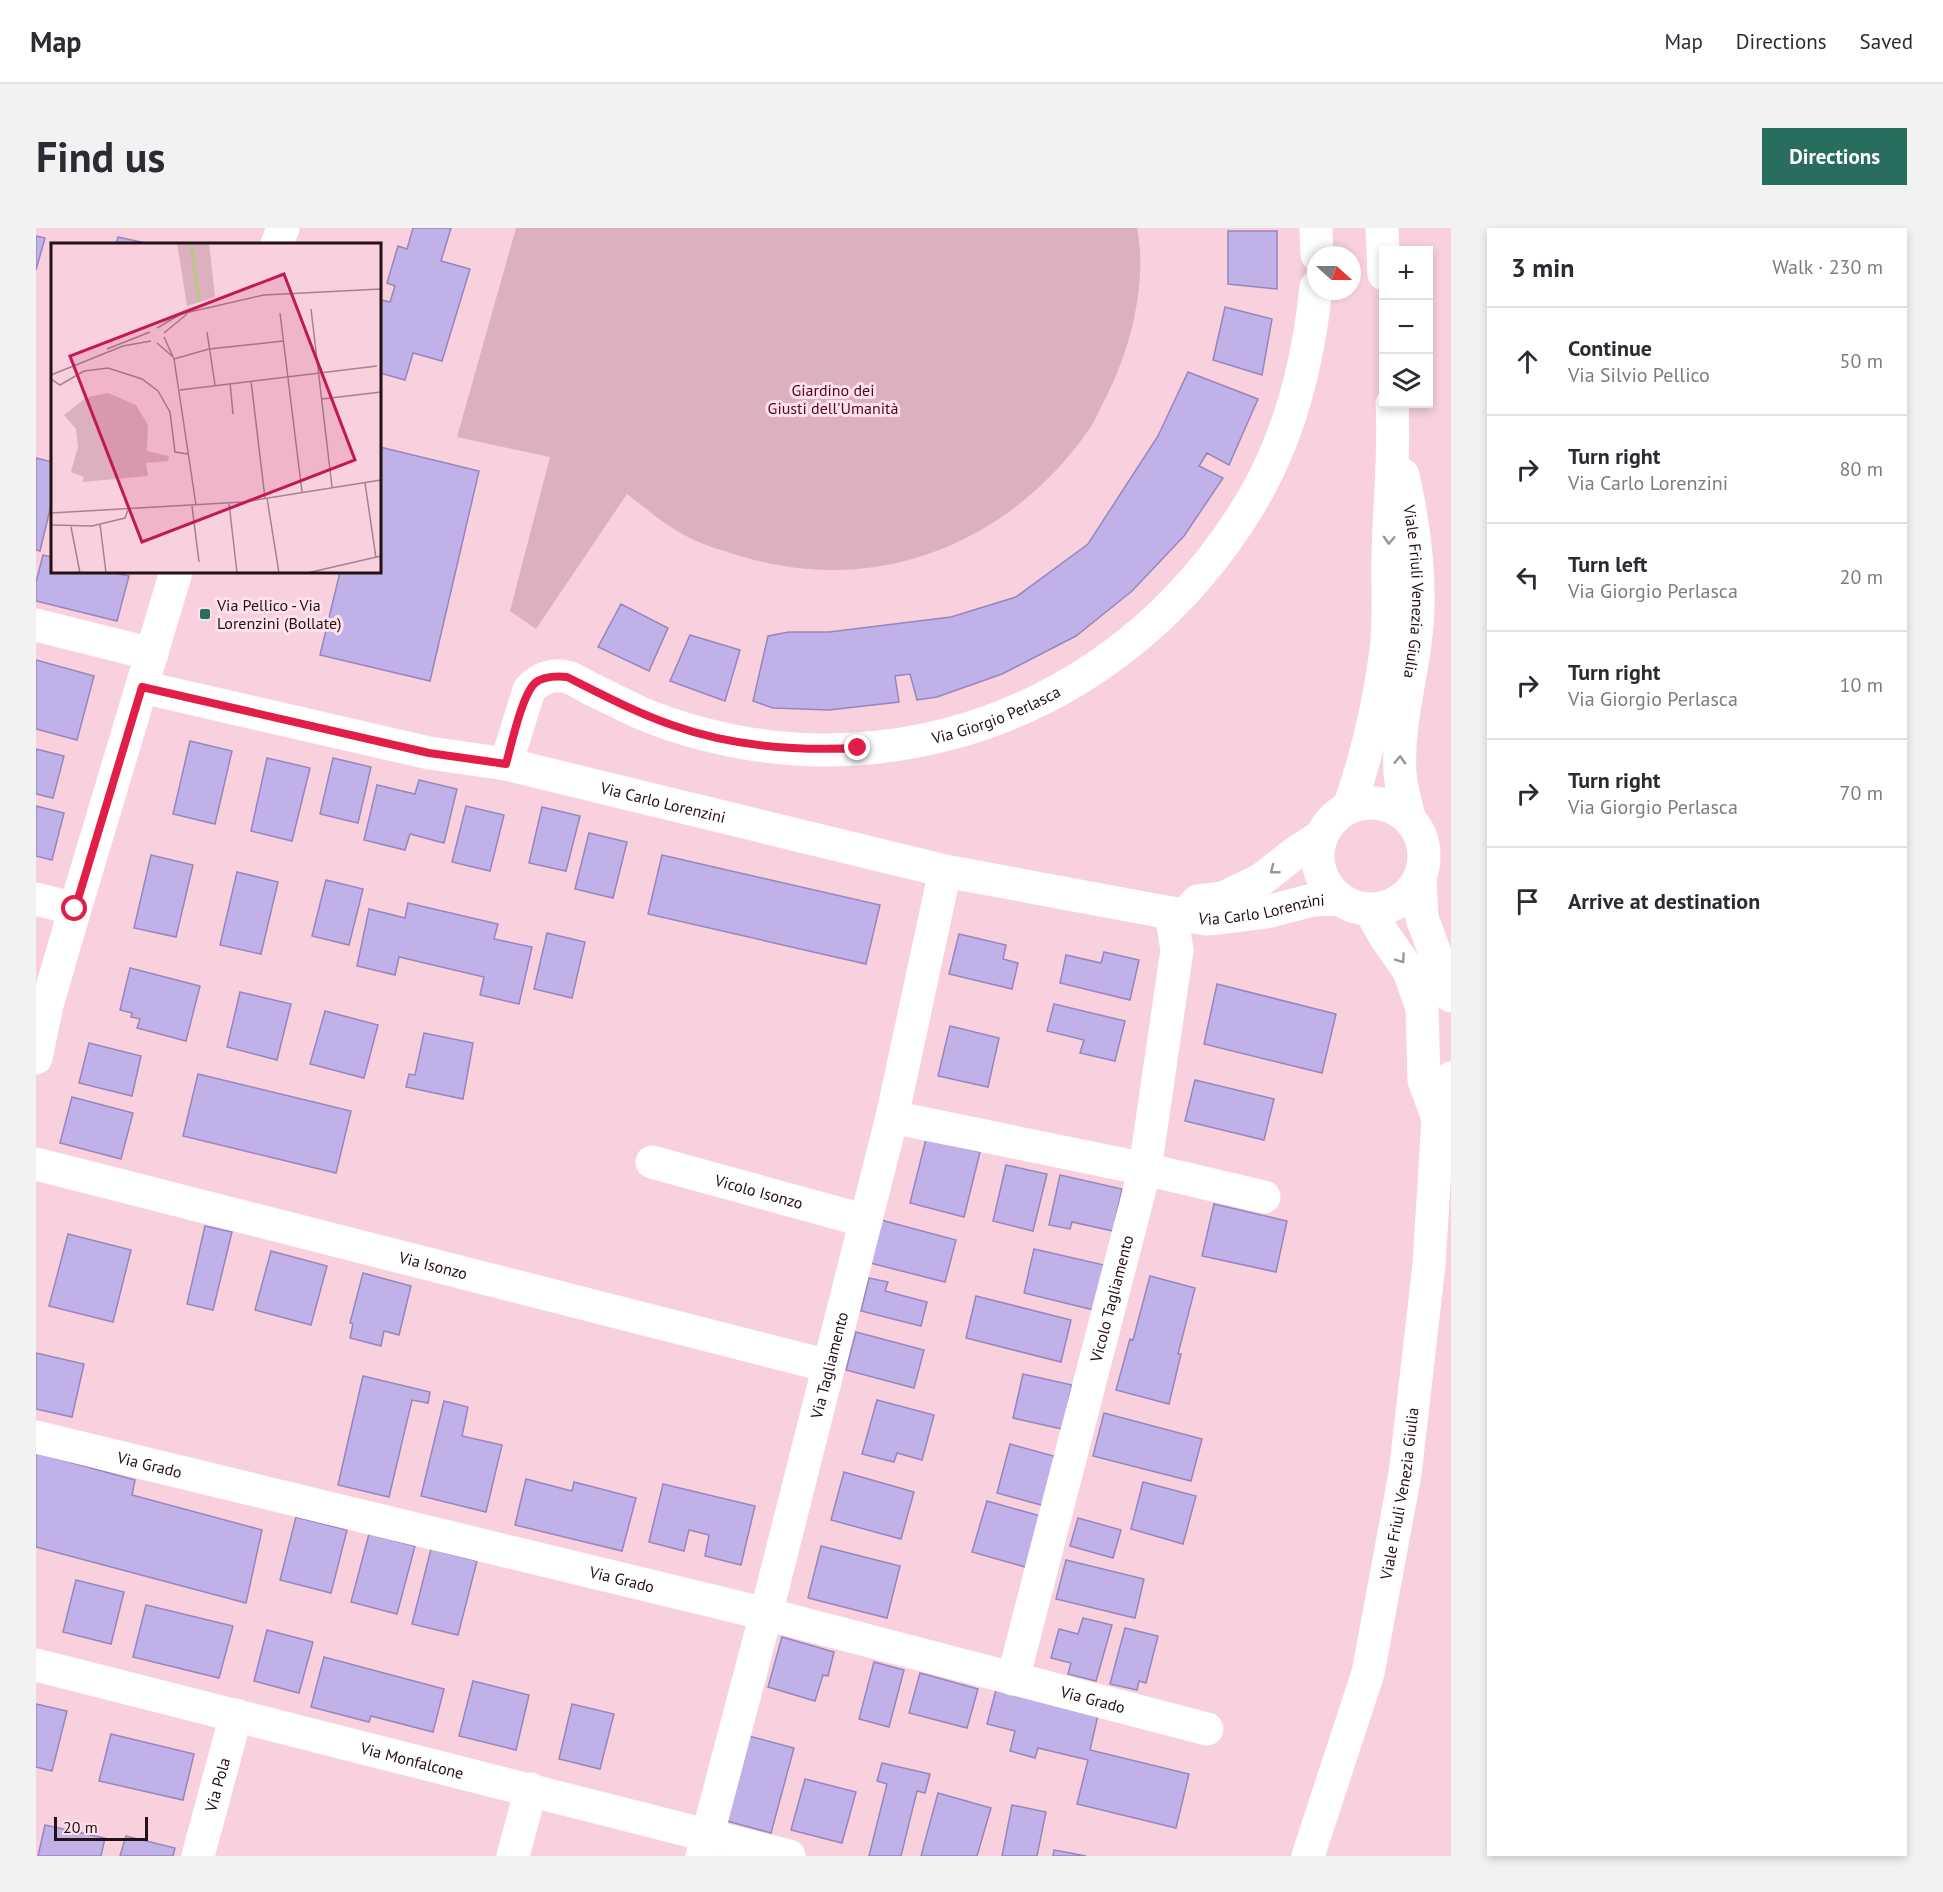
<!DOCTYPE html>
<meta charset="utf-8">
<style>
:root{--surface:#fff;--page:#f2f2f3;--text:#2b2b33;--muted:#7c7c81;--line:#e1e1e2;--accent:#296d5f}
body{margin:0;font-family:"PT Sans",sans-serif;background:var(--page);color:var(--text)}
.controls{position:absolute;right:18px;top:18px;display:grid;overflow:hidden;border-radius:0px;box-shadow:0 3px 9px #0003}
.controls button{width:54px;height:54px;display:grid;place-items:center;padding:0;border:0;border-bottom:2px solid var(--line);background:var(--surface);color:var(--text);font:30px sans-serif}
.compass{position:absolute;left:1271px;top:18px;width:54px;height:54px;border-radius:50%;background:var(--surface);box-shadow:0 3px 9px #0003;rotate:111deg}
.scale{position:absolute;left:18px;bottom:15px;width:94px;box-sizing:border-box;padding-left:6px;border:3px solid #261018;border-top:0;font-size:16px;line-height:21px;white-space:nowrap;color:#261018;-webkit-text-stroke:4px #fde2ea;paint-order:stroke}
.stop{position:absolute;width:18px;height:18px;margin:-14px;border:4px solid #e11d48;border-radius:50%;background:#fff}
.stop.end{background:#e11d48;border-color:#fff;box-shadow:0 2px 6px #0008}
.list{margin:0;padding:0;list-style:none}
h2{display:flex;justify-content:space-between;align-items:center;height:78px;margin:0;padding:0 24px;font-size:26px}
h2 small{font-size:20px;font-weight:400;color:var(--muted)}
.list li{display:grid;grid-template-columns:39px 1fr auto;gap:18px;align-items:center;box-sizing:border-box;height:108px;padding:0 24px;border-top:2px solid var(--line)}
.list b{display:block;font-size:22px;white-space:nowrap}
.list p{margin:0;font-size:20px;white-space:nowrap;color:var(--muted)}
.list em{font-size:20px;font-style:normal;color:var(--muted)}
.icon{flex:none;width:33px;height:33px;fill:none;stroke:currentColor;stroke-width:2;stroke-linecap:round;stroke-linejoin:round}
.map{position:relative;flex:none;width:1415px;height:1628px;overflow:hidden;border-radius:0px}
header{display:flex;align-items:center;gap:36px;box-sizing:border-box;height:84px;padding:0 30px;background:var(--surface);border-bottom:2px solid var(--line)}
header strong{font-size:28px}
nav{display:flex;gap:33px;margin-inline-start:auto;font-size:21px}
.intro{display:flex;align-items:center;justify-content:space-between;box-sizing:border-box;height:144px;padding:0 36px}
h1{margin:0;font-size:42px}
.button{padding:15px 27px;border-radius:0px;background:var(--accent);color:#fff;font-size:21px;font-weight:700}
main{display:flex;gap:36px;padding:0 36px}
aside{flex:1;background:var(--surface);border-radius:0px;box-shadow:0 3px 9px #0003}
.map>svg:first-child{display:block}
.park{fill:#dcb0be}
.building{fill:#c1b1e9;stroke:#9686bc;stroke-width:1.5}
.lines{fill:none;stroke-linecap:round;stroke-linejoin:round}
.minor{stroke:#fff;stroke-width:33}
.oneway{stroke:#9d9397}
.route{stroke:#e11d48;stroke-width:8}
.poi-dot{fill:#296d5f;stroke:#fde2ea;stroke-width:2}
.labels{text-anchor:middle;stroke-width:6;stroke-linejoin:round;paint-order:stroke}
.park-label{font-size:16px;fill:#54002c;stroke:#fde2ea}
.street-label{font-size:16px;fill:#261018;stroke:#fde2ea}
.poi-label{font-size:16px;fill:#261018;stroke:#fde2ea;text-anchor:start}
.inset-river{fill:none;stroke:#bac784;stroke-width:3}
.inset-road{fill:none;stroke:#a5838e;stroke-width:1.5}
.view{fill:#c2185b;fill-opacity:0.15;stroke:#c2185b;stroke-width:3}
.inset-edge{fill:none;stroke:#261018;stroke-width:3}
</style>
<header>
<strong>Map</strong>
<nav><a>Map</a><a>Directions</a><a>Saved</a></nav>
</header>
<div class="intro"><h1>Find us</h1><a class="button">Directions</a></div>
<main>
<div class="map">
<svg width="1415" height="1628" viewBox="0 0 1415 1628">
<rect width="100%" height="100%" fill="#f9d0dd"/>
<path class="park" d="M480 0H1101C1112 54 1094 124 1069 171 1063 182 1059 193 1052 203 971 318 837 370 701 327 686 322 669 318 654 310 631 299 612 282 591 266L500 401 474 383 514 229 421 209Z"/>
<path class="building" d="M377 0H415L405 33 434 41 406 133 377 125 369 152 344 145V76L345 72 354 74 359 58 351 55 362 18 371 21Z
M1192 3H1241V61L1192 56Z
M0 8 9 10 0 42Z
M82 9 114 16H80Z
M1189 79 1236 91 1226 147 1177 132Z
M1152 144 1222 171 1193 237 1171 225 1163 238 1187 250 1148 308 1096 363 1040 408 966 446 901 469 881 472 874 446 859 448 863 474 793 482 737 480 717 473 732 408 753 404H793L915 389 980 369 1052 316 1122 208Z
M344 219 443 243 394 453 284 427 304 344H344Z
M0 230 16 234V273L4 323 0 322Z
M7 327 16 329V344H74L93 348 81 393 0 373V354Z
M585 376 632 400 613 443 562 419Z
M654 407 704 422 689 473 634 453Z
M0 432 58 448 41 512 0 501Z
M154 513 196 523 179 596 137 586Z
M0 521 28 528 17 570 0 566Z
M231 530 274 540 256 613 215 603Z
M297 530 335 539 322 595 284 586Z
M383 552 421 561 408 615 374 606 369 622 328 612 341 557 379 566Z
M0 578 28 585 16 632 0 628Z
M430 578 468 587 454 643 416 634Z
M506 579 544 588 530 643 493 635Z
M553 605 591 614 577 670 539 661Z
M115 627 157 637 140 709 98 700Z
M626 627 844 677 830 736 612 686Z
M201 644 242 654 225 726 184 717Z
M290 652 327 661 313 717 276 708Z
M372 675 462 696 458 711 496 719 483 776 444 767 448 749 363 729 359 747 321 738 333 681 369 690Z
M511 705 549 714 536 770 498 761Z
M923 706 970 717 967 731 982 735 976 761 913 746Z
M1068 724 1103 732 1094 772 1024 755 1030 727 1065 735Z
M94 740 164 758 150 813 101 800 104 791 95 789 96 785 84 782Z
M1181 756 1300 786 1286 845 1168 816Z
M204 764 255 776 241 832 191 819Z
M1018 776 1089 793 1079 833 1044 825 1048 812 1011 803Z
M289 783 342 797 328 850 274 836Z
M914 798 963 810 952 859 902 848Z
M388 805 437 815 427 871 370 859 373 846 379 847Z
M53 815 105 828 96 868 43 855Z
M162 846 315 883 300 945 147 908Z
M1159 852 1238 871 1228 912 1149 893Z
M36 869 97 885 85 931 24 915Z
M890 911 944 924 928 989 874 975Z
M970 937 1011 946 997 1003 957 993Z
M1024 947 1086 961 1077 1003 1036 994 1034 1001 1013 997Z
M1178 976 1251 993 1240 1044 1166 1028Z
M845 992 920 1012 909 1054 834 1035Z
M169 998 196 1004 177 1082 151 1076Z
M32 1006 95 1022 77 1094 13 1078Z
M998 1021 1068 1037 1058 1082 988 1065Z
M235 1023 291 1038 275 1097 219 1082Z
M327 1045 375 1058 363 1107 348 1103 345 1118 314 1110 317 1096 314 1095Z
M1114 1048 1159 1060 1142 1126H1145L1133 1176 1080 1162 1094 1111 1097 1112Z
M833 1050 852 1054 849 1063 891 1074 885 1098 825 1083Z
M940 1068 1035 1092 1025 1134 930 1110Z
M820 1104 888 1122 878 1160 810 1142Z
M0 1125 48 1136 36 1189 0 1181Z
M987 1146 1036 1157 1026 1201 977 1190Z
M327 1148 394 1164 392 1175 376 1172 353 1269 302 1257Z
M841 1172 898 1187 886 1232 861 1225 858 1234 826 1226Z
M408 1173 432 1179 426 1208 466 1217 450 1284 385 1268Z
M1068 1185 1166 1211 1155 1253 1057 1228Z
M974 1216 1021 1229 1009 1278 961 1265Z
M0 1225 99 1252 96 1267 226 1302 210 1375 0 1319Z
M808 1244 878 1264 865 1311 795 1292Z
M490 1251 536 1263 538 1254 600 1270 586 1323 479 1297Z
M1107 1254 1160 1268 1147 1316 1095 1301Z
M627 1256 719 1278 705 1337 669 1328 673 1307 653 1302 648 1323 613 1314Z
M951 1273 1008 1289 993 1340 936 1324Z
M260 1289 311 1302 295 1365 244 1352Z
M1042 1290 1085 1302 1077 1330 1034 1318Z
M333 1306 379 1318 361 1386 315 1374Z
M785 1318 864 1338 851 1390 772 1370Z
M395 1321 441 1333 422 1407 376 1396Z
M1030 1332 1108 1351 1099 1390 1020 1371Z
M40 1352 88 1364 75 1416 27 1404Z
M110 1377 197 1398 183 1450 97 1429Z
M1047 1390 1076 1397 1060 1453 1032 1446 1035 1435 1015 1430 1023 1401 1042 1406Z
M1089 1400 1122 1408 1110 1455 1103 1453 1101 1462 1074 1456Z
M231 1402 277 1414 263 1465 218 1453Z
M746 1409 798 1424 792 1448 787 1447 779 1473 732 1459Z
M288 1429 408 1461 397 1504 335 1488 333 1494 275 1479Z
M838 1434 868 1442 853 1499 823 1491Z
M884 1445 942 1461 931 1500 873 1485Z
M437 1453 493 1467 480 1522 423 1508Z
M960 1462 1062 1487 1054 1522 1153 1546 1140 1600 1041 1576 1052 1532 1002 1520 999 1530 974 1523 979 1503 951 1496Z
M0 1476 31 1483 16 1543 0 1539Z
M536 1476 578 1486 564 1541 523 1531Z
M75 1506 158 1526 147 1572 63 1553Z
M709 1507 758 1520 735 1605 687 1592Z
M846 1535 894 1546 889 1565 881 1563 865 1628H833L851 1556 841 1553Z
M769 1551 820 1564 806 1615 755 1602Z
M902 1565 955 1580 941 1628H885Z
M976 1577 1010 1584 1001 1628H966Z
M9 1597 69 1610 65 1628H2Z
M90 1608 139 1620 137 1628H84Z
M1018 1622 1050 1628H1017Z"/>
<g class="lines">
<g class="minor">
<path d="M1280 0 1281 27"/>
<path d="M1346 0 1348 46"/>
<path d="M241 16 247 0"/>
<path id="s1" d="M1367 247C1378 296 1385 347 1381 398 1377 446 1361 495 1364 544 1365 559 1369 574 1373 589"/>
<path d="M0 397 116 426"/>
<path id="s2" d="M106 459 393 525 470 536 909 643 1135 685 1170 691 1184 690 1230 684 1277 672 1303 671"/>
<path id="s3" d="M470 536 493 462C502 451 517 445 531 449 539 451 547 457 555 461 572 469 589 478 607 486 663 509 728 522 788 522 972 522 1133 421 1222 262 1256 200 1273 129 1280 59"/>
<circle cx="1335" cy="628" r="53"/>
<path d="M1313 579C1331 528 1343 476 1350 423 1354 391 1351 359 1352 327 1353 276 1359 227 1356 176"/>
<path d="M1384 651 1386 690 1415 768"/>
<path d="M0 671 39 681"/>
<path d="M1156 679 1162 673 1187 670 1226 651 1259 625 1285 608"/>
<path d="M1334 682 1348 707 1373 743 1386 780 1388 852 1402 891"/>
<path d="M0 830 11 777 39 681 140 344"/>
<path d="M856 889 1109 941 1228 969"/>
<path id="s4" d="M616 934 830 993"/>
<path id="s5" d="M0 936 793 1138"/>
<path id="s6" d="M0 1209 730 1386 1171 1501"/>
<path id="s7" d="M0 1437 753 1628"/>
<path id="s8" d="M977 1451 1109 941 1141 722 1135 685"/>
<path id="s9" d="M162 1628 200 1487"/>
<path d="M477 1628 495 1561"/>
<path id="s10" d="M666 1628 730 1386 856 889 909 643"/>
<path id="s11" d="M1272 1628 1332 1445 1369 1246 1393 1037 1402 891 1415 850"/>
</g>
</g>
<defs><path id="oneway-chevron" d="M-2-3.5L2.5 0L-2 3.5" fill="none" stroke-width="1.6" stroke-linecap="round" stroke-linejoin="round" transform="scale(1.5)"/></defs>
<g class="oneway">
<use href="#oneway-chevron" transform="translate(1353 312) rotate(93)"/>
<use href="#oneway-chevron" transform="translate(1364 532) rotate(-88)"/>
<use href="#oneway-chevron" transform="translate(1238 642) rotate(142)"/>
<use href="#oneway-chevron" transform="translate(1365 731) rotate(55)"/>
</g>
<g class="lines">
<path class="route" d="M39 681 106 459 393 525 470 536C475 518 486 467 499 455 508 448 520 448 531 449 565 466 599 484 636 497 694 518 761 523 822 520"/>
</g>
<rect class="poi-dot" x="163" y="380" width="12" height="12" rx="3"/>
<g class="labels">
<g class="park-label">
<text x="797" y="168">Giardino dei<tspan x="797" dy="18">Giusti dell'Umanità</tspan></text>
</g>
<g class="street-label">
<text dy="6" stroke="none"><textPath href="#s1" startOffset="118">Viale Friuli Venezia Giulia</textPath></text>
<text dy="6" stroke="none"><textPath href="#s3" startOffset="567">Via Giorgio Perlasca</textPath></text>
<text dy="6" stroke="none"><textPath href="#s2" startOffset="534">Via Carlo Lorenzini</textPath></text>
<text dy="6" stroke="none"><textPath href="#s2" startOffset="1146">Via Carlo Lorenzini</textPath></text>
<text dy="6" stroke="none"><textPath href="#s4" startOffset="111">Vicolo Isonzo</textPath></text>
<text dy="6" stroke="none"><textPath href="#s5" startOffset="410">Via Isonzo</textPath></text>
<text dy="6" stroke="none"><textPath href="#s8" startOffset="393">Vicolo Tagliamento</textPath></text>
<text dy="6" stroke="none"><textPath href="#s10" startOffset="507">Via Tagliamento</textPath></text>
<text dy="6" stroke="none"><textPath href="#s6" startOffset="117">Via Grado</textPath></text>
<text dy="6" stroke="none"><textPath href="#s11" startOffset="375">Viale Friuli Venezia Giulia</textPath></text>
<text dy="6" stroke="none"><textPath href="#s6" startOffset="603">Via Grado</textPath></text>
<text dy="6" stroke="none"><textPath href="#s6" startOffset="1089">Via Grado</textPath></text>
<text dy="6" stroke="none"><textPath href="#s7" startOffset="388">Via Monfalcone</textPath></text>
<text dy="6" stroke="none"><textPath href="#s9" startOffset="74">Via Pola</textPath></text>
</g>
<g class="poi-label">
<text x="181" y="383">Via Pellico - Via<tspan x="181" dy="18">Lorenzini (Bollate)</tspan></text>
</g>
</g>
<g transform="translate(15 15)">
<rect width="330" height="330" fill="#f9d0dd"/>
<path d="M126 0H158L164 54 136 63Z" fill="#dcb0be"/>
<path d="M57 150 85 162 97 182 96 208 118 213 117 218 95 220 97 233 31 239 33 234 20 229 27 204 25 186 13 172 36 154Z" fill="#dcb0be"/>
<path class="inset-river" d="M140 0 148 59"/>
<path class="inset-road" d="M260 66 281 244M229 70 251 249M106 85 130 71 213 52 330 46M156 89 164 142M113 90 136 71M113 94 123 116 145 262M106 100 121 113M56 106 99 89M123 116 158 106 232 98M0 132 72 103 100 98M0 136 9 142 33 128 57 125 91 136 107 148 119 169 124 209 137 211M200 138 214 255M179 140 182 171M129 147 326 123M271 156 330 149M314 240 325 315M216 255 228 330M178 260 186 330M141 263 148 319M0 270 192 259 330 237M49 281 55 330M0 282 41 283 74 275 77 267M20 284 29 330M256 330 330 313"/>
<path class="view" d="M233 31 304 217 91 299 19 113Z"/>
<rect width="330" height="330" class="inset-edge"/>
</g>
</svg>
<div class="controls">
<button>+</button>
<button>−</button>
<button><svg class="icon" aria-label="layers" viewBox="0 0 24 24"><path d="M12 4l9 5-9 5-9-5zM3 14l9 5 9-5"/></svg></button>
</div>
<svg class="compass" viewBox="-18 -18 36 36"><path d="M0-13l5 13h-10z" fill="#e53935"/><path d="M0 13l5-13h-10z" fill="#7c7c81"/></svg>
<div class="scale">20 m</div>
<div class="stop" style="left:39px;top:681px"></div>
<div class="stop end" style="left:822px;top:520px"></div>
</div>
<aside>
<h2>3 min<small>Walk · 230 m</small></h2>
<ul class="list">
<li><svg class="icon" aria-label="ahead" viewBox="0 0 24 24"><path d="M12 20V5M6 11l6-6 6 6"/></svg><div><b>Continue</b><p>Via Silvio Pellico</p></div><em>50 m</em></li>
<li><svg class="icon" aria-label="right" viewBox="0 0 24 24"><path d="M7 20v-9h11M14 6l5 5-5 5"/></svg><div><b>Turn right</b><p>Via Carlo Lorenzini</p></div><em>80 m</em></li>
<li><svg class="icon" aria-label="left" viewBox="0 0 24 24"><path d="M17 20v-9H6M10 6l-5 5 5 5"/></svg><div><b>Turn left</b><p>Via Giorgio Perlasca</p></div><em>20 m</em></li>
<li><svg class="icon" aria-label="right" viewBox="0 0 24 24"><path d="M7 20v-9h11M14 6l5 5-5 5"/></svg><div><b>Turn right</b><p>Via Giorgio Perlasca</p></div><em>10 m</em></li>
<li><svg class="icon" aria-label="right" viewBox="0 0 24 24"><path d="M7 20v-9h11M14 6l5 5-5 5"/></svg><div><b>Turn right</b><p>Via Giorgio Perlasca</p></div><em>70 m</em></li>
<li><svg class="icon" aria-label="arrive" viewBox="0 0 24 24"><path d="M6 21V4h12l-3 4 3 4H6"/></svg><div><b>Arrive at destination</b></div></li>
</ul>
</aside>
</main>
